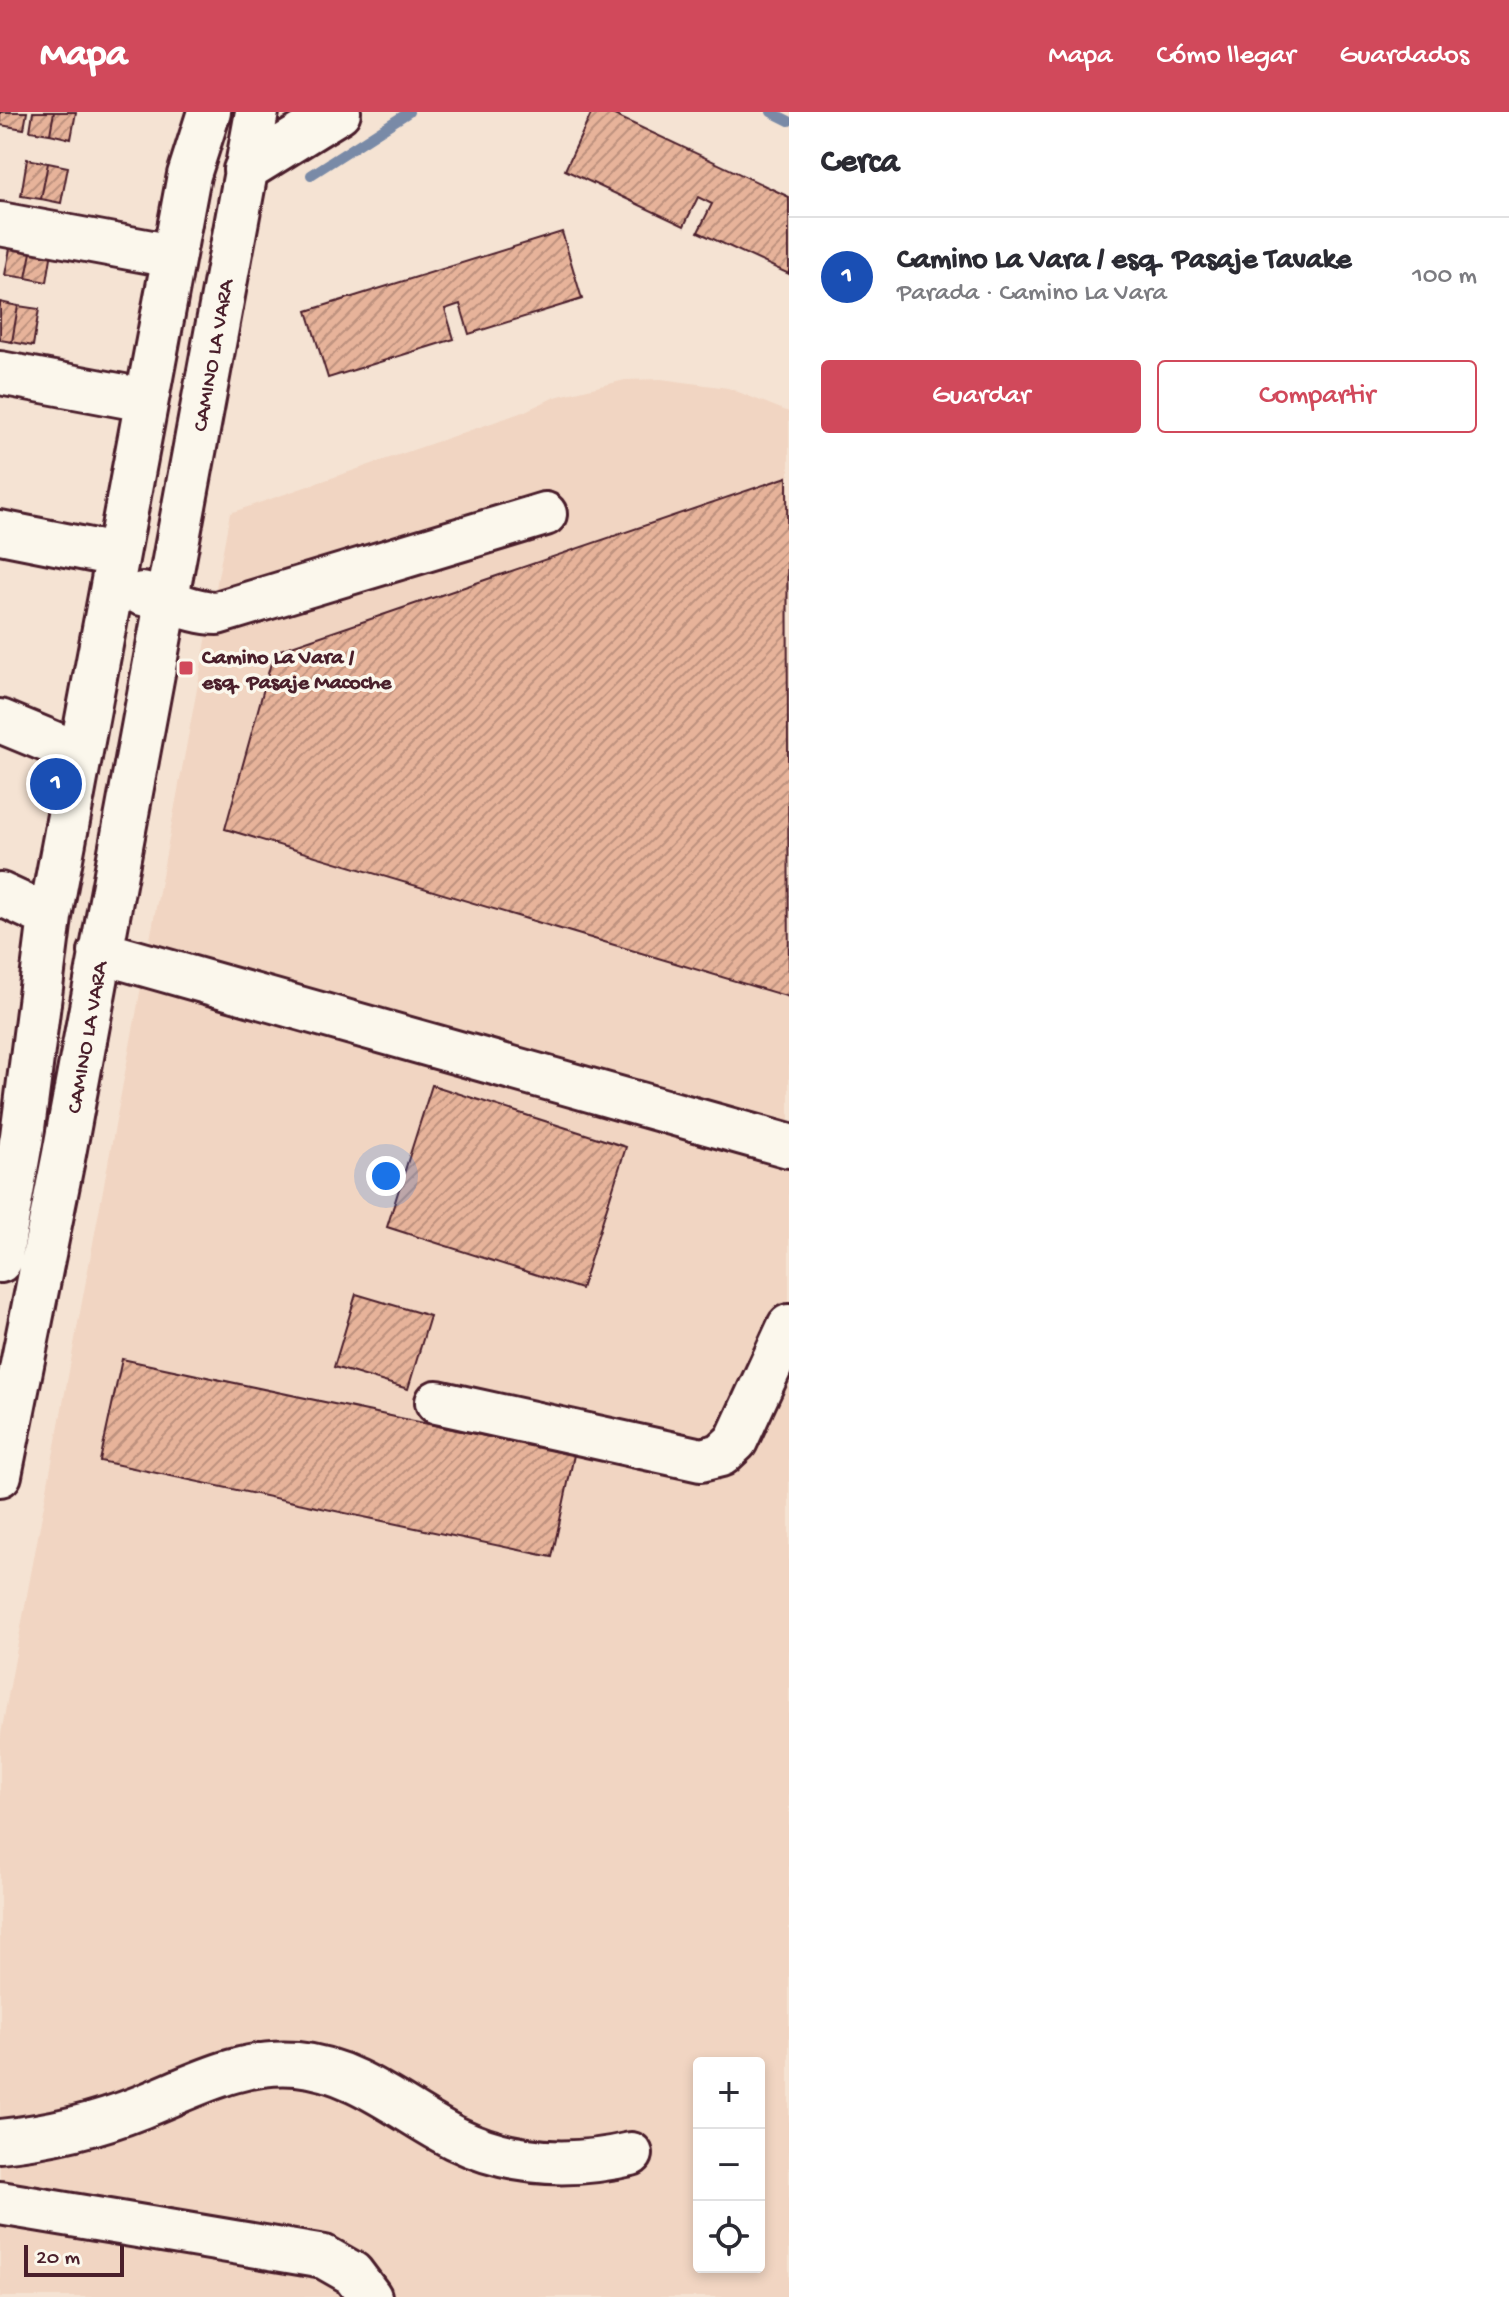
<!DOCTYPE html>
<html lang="es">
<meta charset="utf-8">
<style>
:root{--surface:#fff;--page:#f7f7f7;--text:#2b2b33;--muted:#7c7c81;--line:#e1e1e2;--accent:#d1495b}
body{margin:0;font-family:"Gochi Hand",sans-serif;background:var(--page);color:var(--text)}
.controls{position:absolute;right:24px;bottom:24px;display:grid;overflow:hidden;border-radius:8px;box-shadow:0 4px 12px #0003}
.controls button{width:72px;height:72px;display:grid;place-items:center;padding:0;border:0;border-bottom:2px solid var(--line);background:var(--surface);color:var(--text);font:40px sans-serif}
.scale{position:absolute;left:24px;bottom:20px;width:100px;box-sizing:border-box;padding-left:8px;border:4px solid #4a1f2b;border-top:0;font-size:22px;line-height:28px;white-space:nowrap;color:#4a1f2b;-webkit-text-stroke:6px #fbf7ec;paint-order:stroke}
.you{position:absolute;left:386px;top:1064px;width:28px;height:28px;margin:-20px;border:6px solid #fff;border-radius:50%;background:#1a73e8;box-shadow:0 0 0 12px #1a73e833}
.badge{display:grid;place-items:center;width:52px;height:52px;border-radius:50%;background:var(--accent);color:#fff;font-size:26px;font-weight:700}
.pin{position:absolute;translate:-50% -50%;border:4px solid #fff;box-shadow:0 2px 8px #0006}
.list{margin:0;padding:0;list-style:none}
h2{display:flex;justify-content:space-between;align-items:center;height:104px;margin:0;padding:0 32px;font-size:34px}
h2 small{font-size:26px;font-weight:400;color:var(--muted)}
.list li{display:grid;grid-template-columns:52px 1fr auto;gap:24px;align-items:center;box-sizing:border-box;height:120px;padding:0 32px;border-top:2px solid var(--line)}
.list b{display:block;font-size:30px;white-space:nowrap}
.list p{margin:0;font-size:26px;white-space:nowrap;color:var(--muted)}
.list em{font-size:26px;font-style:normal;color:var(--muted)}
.actions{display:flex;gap:16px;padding:24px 32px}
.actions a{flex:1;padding:18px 0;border:2px solid var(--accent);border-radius:8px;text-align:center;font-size:28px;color:var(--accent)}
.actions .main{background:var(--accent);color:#fff}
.icon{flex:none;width:44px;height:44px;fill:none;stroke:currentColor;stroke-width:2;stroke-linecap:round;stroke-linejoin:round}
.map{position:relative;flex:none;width:789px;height:2185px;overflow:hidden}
header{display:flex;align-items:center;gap:48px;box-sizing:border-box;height:112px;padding:0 40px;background:var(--accent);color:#fff}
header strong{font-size:38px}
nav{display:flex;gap:44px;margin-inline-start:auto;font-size:28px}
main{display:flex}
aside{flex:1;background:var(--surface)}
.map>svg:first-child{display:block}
.built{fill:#f1d5c2;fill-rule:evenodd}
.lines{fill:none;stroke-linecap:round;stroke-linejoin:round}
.stream{stroke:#798aa7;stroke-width:10}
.building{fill:url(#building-hatch);stroke:#4a1f2b;stroke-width:2}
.minor-casing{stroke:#4a1f2b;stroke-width:48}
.minor{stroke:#fbf7ec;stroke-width:42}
.poi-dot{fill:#d1495b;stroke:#fbf7ec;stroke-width:3}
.labels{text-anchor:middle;stroke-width:7;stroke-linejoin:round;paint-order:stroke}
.street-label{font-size:22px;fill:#4a1f2b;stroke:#fbf7ec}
.poi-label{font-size:22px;font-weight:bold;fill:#4a1f2b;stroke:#fbf7ec;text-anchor:start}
</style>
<header>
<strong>Mapa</strong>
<nav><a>Mapa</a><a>Cómo llegar</a><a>Guardados</a></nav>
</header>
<main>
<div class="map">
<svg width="789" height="2185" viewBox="0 0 789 2185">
<defs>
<pattern id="building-hatch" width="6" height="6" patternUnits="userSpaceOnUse" patternTransform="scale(2)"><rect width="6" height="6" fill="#e7b39a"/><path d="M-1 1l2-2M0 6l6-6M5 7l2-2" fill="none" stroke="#bd917e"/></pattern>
</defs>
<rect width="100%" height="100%" fill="#f5e3d3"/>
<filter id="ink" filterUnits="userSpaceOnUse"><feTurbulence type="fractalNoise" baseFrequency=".0125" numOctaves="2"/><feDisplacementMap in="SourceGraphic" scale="16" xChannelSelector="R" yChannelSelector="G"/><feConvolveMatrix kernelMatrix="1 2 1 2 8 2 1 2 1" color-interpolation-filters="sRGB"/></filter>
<g filter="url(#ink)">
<path class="built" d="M661 267 728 276 789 300V2185H0V1627L230 401 523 300 555 285 625 268ZM699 1951H759V2155H699Z"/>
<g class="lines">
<path class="stream" d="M771 0 789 9
M311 63 409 0"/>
</g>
<path class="building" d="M0 0H27L24 17 0 13Z
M33 0H54L50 22 30 19Z
M54 0H76L71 27 50 22Z
M592 0H608L789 85V162L698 120 712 92 698 85 684 114 565 58Z
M27 47 48 51 41 87 21 84Z
M48 51 68 55 61 91 41 87Z
M562 120 582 187 469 222 460 192 445 197 454 227 328 266 307 199Z
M12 126 33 130 26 166 5 163Z
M33 130 53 133 47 170 26 166Z
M0 190 18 194 12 230 0 228Z
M18 194 39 197 33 234 12 230Z
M787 365 789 885 225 717 274 540Z
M432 973 626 1035 581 1177 387 1115Z
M356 1182 430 1204 408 1277 334 1255Z
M122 1247 574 1343 552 1445 100 1349Z"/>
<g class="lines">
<g class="minor-casing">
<path id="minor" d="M245 58 339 0
M0 112 173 144
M0 261 145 288
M0 420 116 443
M142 482C167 487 192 501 217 501L545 402
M0 609 80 642
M0 782 50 805
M100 840 789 1034
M0 1149 22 1024 50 805 189 63 209 0
M437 1290 701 1348 721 1343 736 1329 789 1214
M0 1363 64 1042 257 0
M0 2029C48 2024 96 2013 141 1995 192 1975 240 1947 297 1952 356 1957 404 2000 455 2026 512 2054 571 2056 631 2042
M0 2091 324 2145 352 2161 370 2185"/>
</g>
<use href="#minor" class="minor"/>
</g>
</g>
<rect class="poi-dot" x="178" y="548" width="16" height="16" rx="4"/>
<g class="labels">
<g class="street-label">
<text transform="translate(211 243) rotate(-80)" y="8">CAMINO LA VARA</text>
<text transform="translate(85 925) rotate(-80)" y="8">CAMINO LA VARA</text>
</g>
<g class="poi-label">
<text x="202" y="551">Camino La Vara /<tspan x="202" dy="25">esq. Pasaje Macoche</tspan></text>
</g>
</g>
</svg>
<div class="controls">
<button>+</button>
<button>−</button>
<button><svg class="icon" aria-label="locate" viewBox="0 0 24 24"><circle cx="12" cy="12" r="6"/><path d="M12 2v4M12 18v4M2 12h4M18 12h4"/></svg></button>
</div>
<div class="scale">20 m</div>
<div class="you"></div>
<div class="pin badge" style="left:56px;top:672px;background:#1a4fb4">1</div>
</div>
<aside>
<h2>Cerca<small></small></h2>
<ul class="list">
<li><span class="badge" style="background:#1a4fb4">1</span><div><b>Camino La Vara / esq. Pasaje Tavake</b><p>Parada · Camino La Vara</p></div><em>100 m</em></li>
</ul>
<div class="actions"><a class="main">Guardar</a><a>Compartir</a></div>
</aside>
</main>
